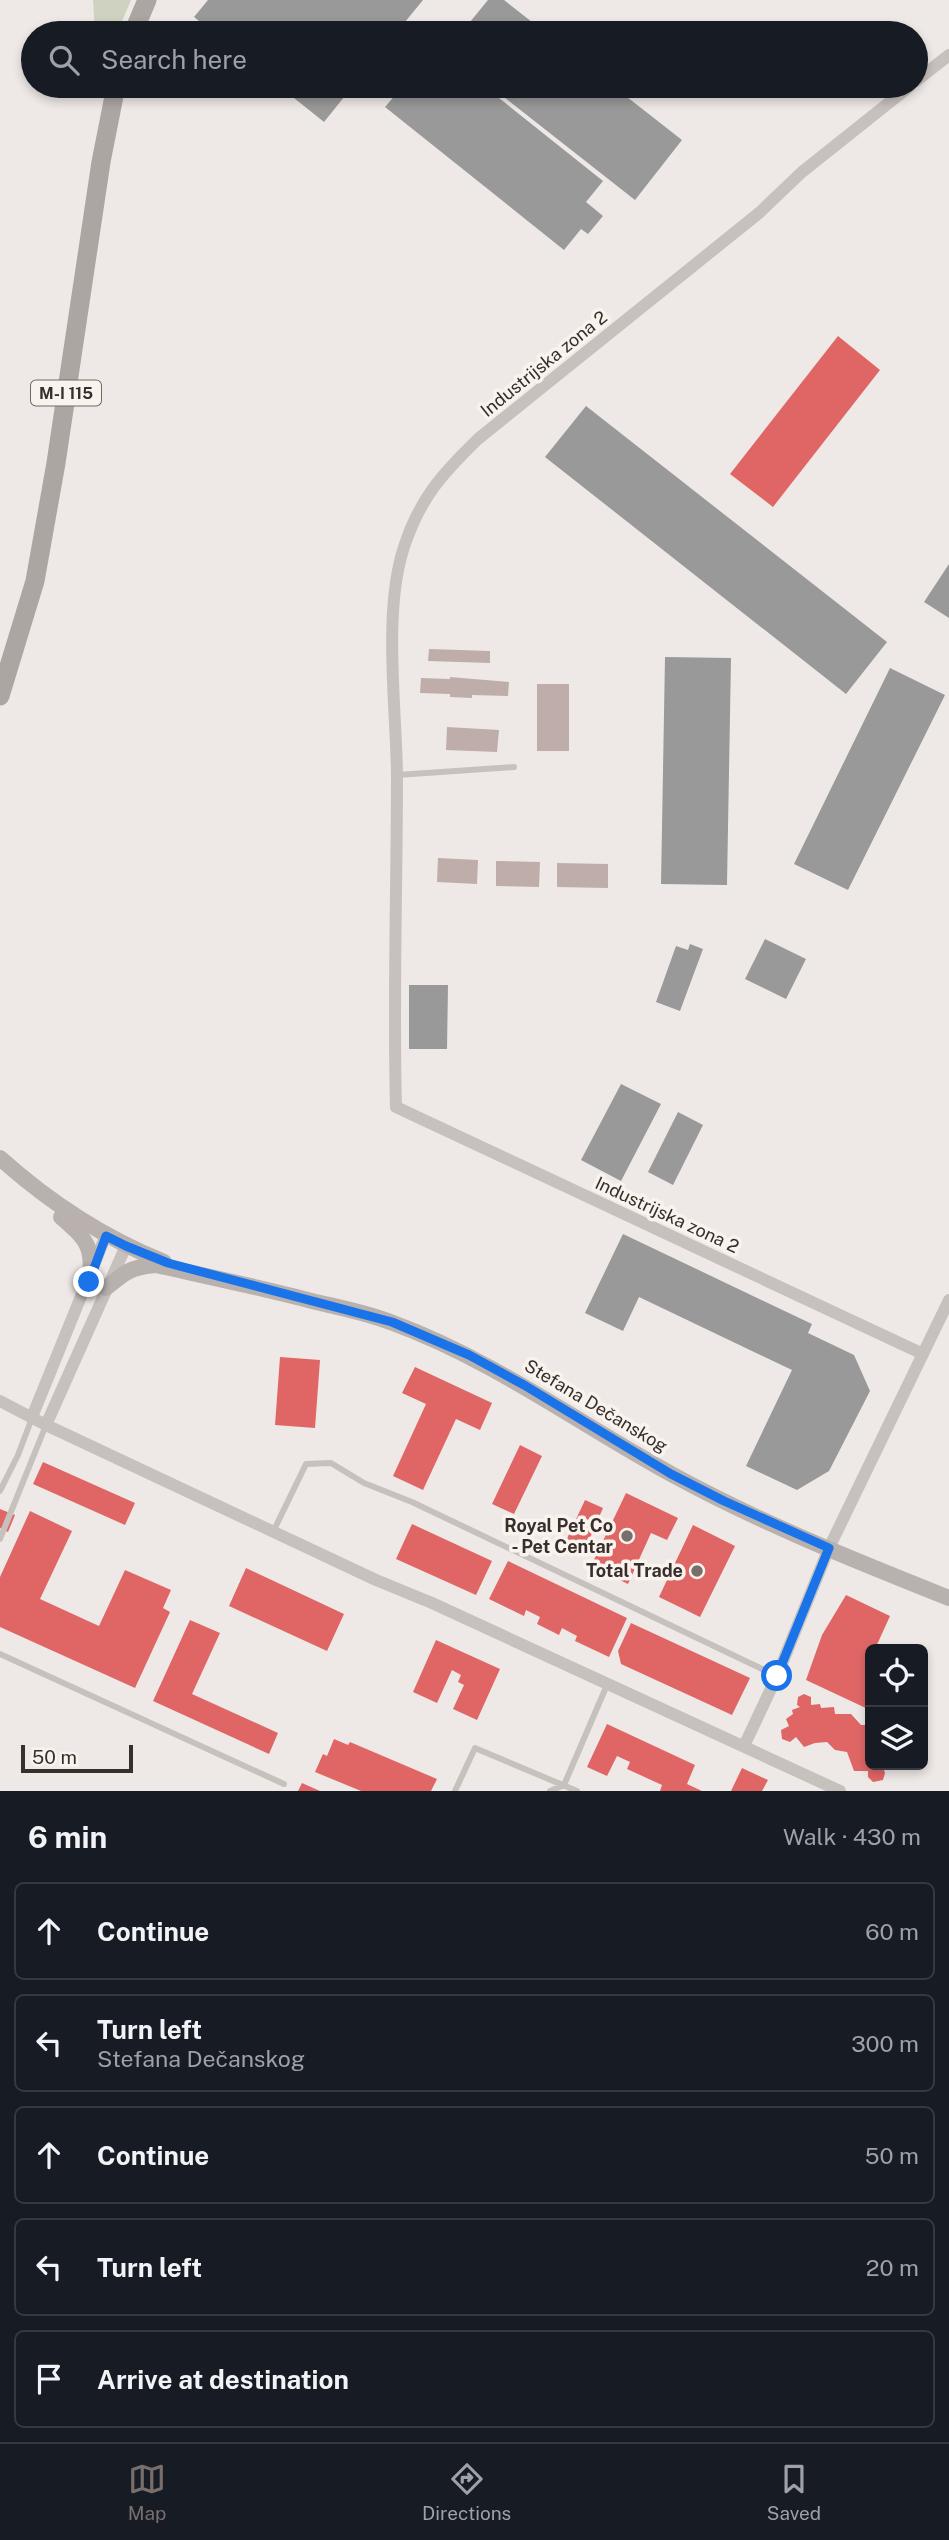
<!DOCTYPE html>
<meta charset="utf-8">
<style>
:root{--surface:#171b24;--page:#242831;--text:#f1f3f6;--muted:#9ea1a6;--line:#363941;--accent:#786f6d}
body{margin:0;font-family:"Public Sans",sans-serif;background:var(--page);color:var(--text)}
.controls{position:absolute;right:21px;bottom:21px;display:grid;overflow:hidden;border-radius:10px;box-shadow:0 4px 10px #0003}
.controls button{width:63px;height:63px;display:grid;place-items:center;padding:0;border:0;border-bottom:2px solid var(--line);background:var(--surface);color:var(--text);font:35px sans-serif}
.scale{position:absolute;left:21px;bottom:18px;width:112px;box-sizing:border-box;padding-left:7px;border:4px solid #382e2c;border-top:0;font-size:19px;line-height:24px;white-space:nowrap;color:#382e2c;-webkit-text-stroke:5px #f9f3ee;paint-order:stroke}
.stop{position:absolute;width:21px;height:21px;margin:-16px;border:5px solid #1a73e8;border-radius:50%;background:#fff}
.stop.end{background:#1a73e8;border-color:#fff;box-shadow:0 2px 7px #0008}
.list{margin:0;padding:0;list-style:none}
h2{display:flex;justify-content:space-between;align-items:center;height:91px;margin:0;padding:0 28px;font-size:30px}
h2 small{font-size:23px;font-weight:400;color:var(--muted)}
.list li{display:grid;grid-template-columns:46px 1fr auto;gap:21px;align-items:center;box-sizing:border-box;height:98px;margin:0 14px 14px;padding:0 14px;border:2px solid var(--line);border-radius:10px}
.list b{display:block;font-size:26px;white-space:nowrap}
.list p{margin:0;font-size:23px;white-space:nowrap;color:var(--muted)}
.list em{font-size:23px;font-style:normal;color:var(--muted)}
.icon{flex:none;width:38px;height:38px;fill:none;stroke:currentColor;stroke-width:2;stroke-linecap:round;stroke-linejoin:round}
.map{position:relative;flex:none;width:949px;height:1791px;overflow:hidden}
.search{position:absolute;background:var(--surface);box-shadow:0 4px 10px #0003;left:21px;right:21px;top:21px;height:77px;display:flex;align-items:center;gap:18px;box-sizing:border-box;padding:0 24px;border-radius:38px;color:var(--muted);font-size:26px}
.sheet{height:651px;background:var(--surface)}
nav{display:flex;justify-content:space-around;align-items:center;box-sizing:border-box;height:98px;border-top:2px solid var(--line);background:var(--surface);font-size:19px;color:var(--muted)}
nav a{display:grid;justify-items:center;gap:4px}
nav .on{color:var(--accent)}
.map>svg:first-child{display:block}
.green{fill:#d0d2c1}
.shops{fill:#e06666}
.industry{fill:#999}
.building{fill:#bfadaa}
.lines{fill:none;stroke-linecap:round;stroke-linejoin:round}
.service{stroke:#c7c1be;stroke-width:6}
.minor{stroke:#c7c1be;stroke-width:12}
.secondary{stroke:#b8b1ae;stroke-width:16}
.primary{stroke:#aca6a3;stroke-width:19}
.route{stroke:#1a73e8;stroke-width:9}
.poi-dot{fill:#786f6d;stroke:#f9f3ee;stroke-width:2.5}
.labels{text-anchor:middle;stroke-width:7;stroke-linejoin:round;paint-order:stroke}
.shield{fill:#f9f3ee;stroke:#726966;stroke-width:2}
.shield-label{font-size:16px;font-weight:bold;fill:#382e2c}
.street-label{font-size:18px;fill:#382e2c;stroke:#f9f3ee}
.poi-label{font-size:18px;font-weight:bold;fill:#382e2c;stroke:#f9f3ee;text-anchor:end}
</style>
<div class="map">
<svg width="949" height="1791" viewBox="0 0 949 1791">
<rect width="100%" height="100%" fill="#eee9e6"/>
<path class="green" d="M93 0H131L117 33H95Z"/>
<path class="shops" d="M838 336 880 370 773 507 730 474Z
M280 1357 320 1360 315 1428 275 1425Z
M415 1367 492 1403 480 1430 456 1419 423 1490 393 1476 426 1404 402 1393Z
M520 1445 542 1456 514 1514 492 1504Z
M43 1462 135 1503 125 1525 33 1484Z
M626 1493 678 1518 667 1540 651 1533 628 1584 591 1566Z
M585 1500 603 1508 583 1554 564 1545Z
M0 1509 15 1515 8 1532 0 1528Z
M30 1511 72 1531 40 1599 99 1626 125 1570 171 1590 163 1608 170 1612 135 1688 0 1627V1577Z
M412 1524 492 1561 476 1595 396 1559Z
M693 1525 735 1546 700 1617 659 1597Z
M508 1561 627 1618 609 1657 575 1641 577 1636 562 1628 559 1635 537 1624 540 1617 526 1610 524 1616 489 1599Z
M246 1568 344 1614 327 1651 229 1606Z
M846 1595 890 1616 875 1649H870L868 1663 870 1664V1710L806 1680 822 1635Z
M190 1620 220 1633 192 1694 278 1733 269 1754 153 1701Z
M631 1623 750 1678 732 1715 621 1664 618 1651Z
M436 1640 500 1669 477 1720 453 1709 464 1685 458 1682 461 1675 452 1670 437 1703 413 1692Z
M804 1694 811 1697V1705L820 1704 821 1708 834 1707 835 1714H851L861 1725H870V1765H890V1767H883L885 1773 883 1780 873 1782 868 1777V1771H854L847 1752 835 1750 827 1742 815 1743 804 1747 796 1737 790 1742 782 1739 781 1730 789 1726 786 1719 793 1714 792 1710 800 1707 797 1705 798 1697Z
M607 1724 695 1765 687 1784 702 1791H660L662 1785 627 1769 630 1762 617 1756 607 1776 587 1767Z
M334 1739 348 1745 350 1742 437 1779 431 1791H361L315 1772 323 1754 327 1756Z
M742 1768 768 1780 762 1791H731Z
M302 1783 320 1791H298Z"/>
<path class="industry" d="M208 0H423L396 33H214L194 17Z
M488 0H504L546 33H461Z
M279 86H353L324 122Z
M403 86H484L603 181 586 202 603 216 588 234 581 229 564 250 385 107Z
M490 86H613L682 140 635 200Z
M586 406 887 642 846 694 545 457Z
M949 564V618L924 602Z
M665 657 731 658 727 885 661 884Z
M890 668 945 695 848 890 794 864Z
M765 939 806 959 786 999 745 979Z
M690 944 703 949 680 1011 656 1002 676 946 688 950Z
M409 985H448L447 1049H409Z
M621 1084 661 1104 621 1181 581 1160Z
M678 1112 703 1125 673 1185 648 1172Z
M623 1234 812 1324 808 1333 854 1355 870 1391 829 1471 797 1490 746 1466 792 1370 639 1297 623 1331 585 1313Z"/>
<path class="building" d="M429 649 490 651V663L428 661Z
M450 677 509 682 508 696 472 695V698L450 697V694L420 693 421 678 450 679Z
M537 684H569V751H537Z
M447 727 499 730 497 752 446 750Z
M438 858 478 860 477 884 437 882Z
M496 861 540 862 539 887 496 886Z
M557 863 608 864V888L557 887Z"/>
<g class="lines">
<path class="service" d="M397 775 514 767
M0 1491 18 1455 32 1418
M273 1532 306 1464 331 1463 364 1483 412 1502 777 1676
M0 1539 46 1425
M0 1654 284 1784
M455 1791 475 1748 577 1791
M550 1791 564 1785 607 1685"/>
<path class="minor" d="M916 81 949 55
M910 86 802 172 759 213 478 439C442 474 420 498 404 547 383 610 396 706 397 774 397 885 393 996 396 1107L923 1354
M0 1401 46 1425 376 1580 432 1603 840 1791
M32 1417 106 1235
M46 1425 126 1246
M744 1746 777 1676 829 1548 949 1300"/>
<path class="secondary" d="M0 1158C49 1202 102 1237 164 1262
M61 1217C86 1239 95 1247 89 1282
M106 1288C125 1272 131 1267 156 1265 210 1277 263 1288 316 1302 342 1308 368 1313 393 1323 494 1360 579 1424 673 1475 761 1523 856 1561 949 1598"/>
<path class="primary" d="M133 33 147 0
M0 696 35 581 56 463 101 162 116 86"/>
</g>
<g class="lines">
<path class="route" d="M89 1282 106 1236 126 1246 168 1263 392 1322 469 1355 524 1385 671 1474 724 1501 829 1548 777 1676"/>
</g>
<g class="poi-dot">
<circle cx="627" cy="1536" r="7"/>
<circle cx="697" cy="1571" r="7"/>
</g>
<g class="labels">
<rect class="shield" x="31" y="380.5" width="70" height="25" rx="5"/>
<g class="shield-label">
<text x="66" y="399">M-I 115</text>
</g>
<g class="street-label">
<text transform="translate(544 364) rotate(-39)" y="6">Industrijska zona 2</text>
<text transform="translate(667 1215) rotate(25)" y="6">Industrijska zona 2</text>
<text transform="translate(596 1406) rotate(31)" y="6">Stefana Dečanskog</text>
</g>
<g class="poi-label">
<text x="613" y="1532">Royal Pet Co<tspan x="613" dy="21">- Pet Centar</tspan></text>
<text x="683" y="1577">Total Trade</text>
</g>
</g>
</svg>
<div class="controls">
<button><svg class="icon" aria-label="locate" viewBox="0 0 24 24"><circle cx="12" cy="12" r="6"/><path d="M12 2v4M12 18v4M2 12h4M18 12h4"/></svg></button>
<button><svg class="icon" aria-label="layers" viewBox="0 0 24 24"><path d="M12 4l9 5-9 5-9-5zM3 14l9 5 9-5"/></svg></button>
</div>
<div class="scale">50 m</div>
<div class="stop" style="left:777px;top:1676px"></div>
<div class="stop end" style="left:89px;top:1282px"></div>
<div class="search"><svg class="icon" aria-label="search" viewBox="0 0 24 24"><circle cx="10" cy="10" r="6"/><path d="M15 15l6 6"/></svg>Search here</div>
</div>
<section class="sheet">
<h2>6 min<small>Walk · 430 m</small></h2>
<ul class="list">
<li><svg class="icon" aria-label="ahead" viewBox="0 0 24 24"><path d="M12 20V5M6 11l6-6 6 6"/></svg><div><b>Continue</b></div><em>60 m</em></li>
<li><svg class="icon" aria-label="left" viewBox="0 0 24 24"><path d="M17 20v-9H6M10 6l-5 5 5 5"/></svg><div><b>Turn left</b><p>Stefana Dečanskog</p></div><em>300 m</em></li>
<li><svg class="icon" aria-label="ahead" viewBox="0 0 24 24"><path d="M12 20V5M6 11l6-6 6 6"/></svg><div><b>Continue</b></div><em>50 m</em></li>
<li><svg class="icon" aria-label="left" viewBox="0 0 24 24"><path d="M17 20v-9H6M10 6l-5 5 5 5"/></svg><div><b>Turn left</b></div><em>20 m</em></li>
<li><svg class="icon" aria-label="arrive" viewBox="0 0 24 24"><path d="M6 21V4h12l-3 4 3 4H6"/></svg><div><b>Arrive at destination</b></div></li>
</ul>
</section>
<nav>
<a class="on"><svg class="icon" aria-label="map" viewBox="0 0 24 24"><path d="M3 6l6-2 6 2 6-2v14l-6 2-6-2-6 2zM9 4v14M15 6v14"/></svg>Map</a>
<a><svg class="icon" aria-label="directions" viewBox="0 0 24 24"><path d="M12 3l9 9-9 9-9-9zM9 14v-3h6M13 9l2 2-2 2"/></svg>Directions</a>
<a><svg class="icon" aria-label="saved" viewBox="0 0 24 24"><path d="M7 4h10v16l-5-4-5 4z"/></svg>Saved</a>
</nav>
